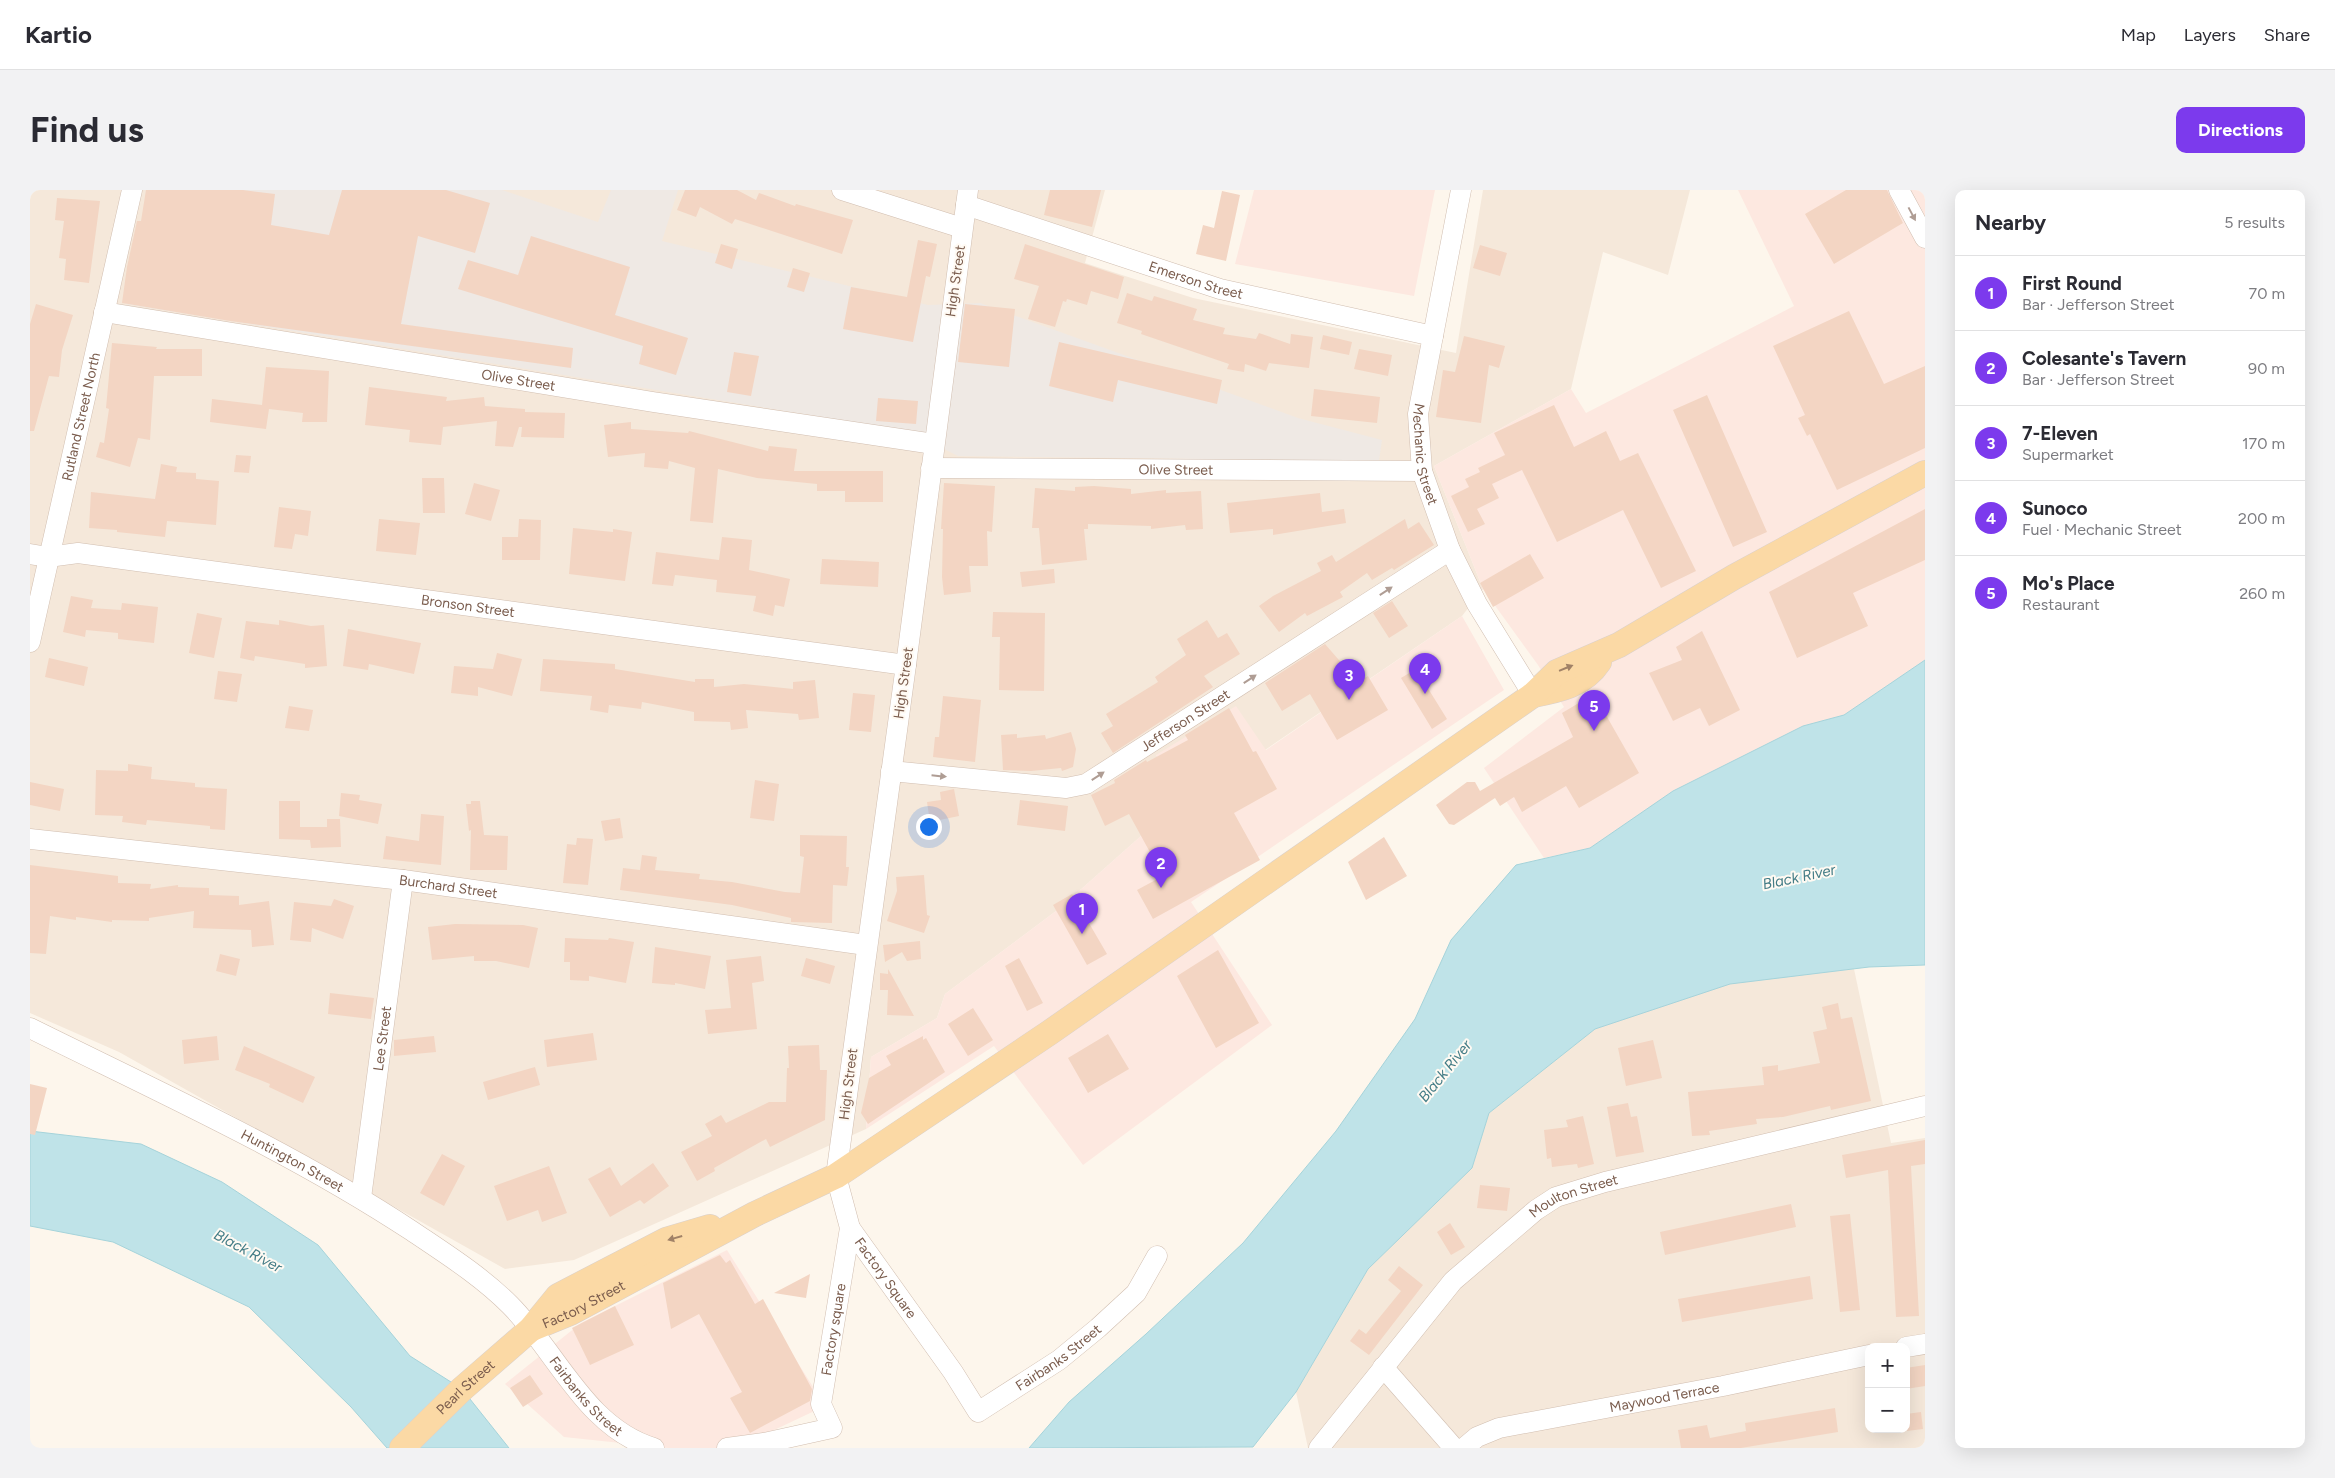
<!DOCTYPE html>
<meta charset="utf-8">
<style>
:root{--surface:#fff;--page:#f2f2f3;--text:#2b2b33;--muted:#7c7c81;--line:#e1e1e2;--accent:#7c3aed}
body{margin:0;font-family:Figtree,sans-serif;background:var(--page);color:var(--text)}
.controls{position:absolute;right:15px;bottom:15px;display:grid;overflow:hidden;border-radius:10px;box-shadow:0 5px 20px #0002}
.controls button{width:45px;height:45px;display:grid;place-items:center;padding:0;border:0;border-bottom:1px solid var(--line);background:var(--surface);color:var(--text);font:25px sans-serif}
.you{position:absolute;left:898px;top:636px;width:18px;height:18px;margin:-12px;border:4px solid #fff;border-radius:50%;background:#1a73e8;box-shadow:0 0 0 8px #1a73e833}
.badge{display:grid;place-items:center;width:32px;height:32px;border-radius:50%;background:var(--accent);color:#fff;font-size:16px;font-weight:700}
.pin{position:absolute;translate:-50% -41px;filter:drop-shadow(0 1px 2px #0008)}
.pin::after{content:'';position:absolute;top:26px;width:18px;height:15px;background:inherit;clip-path:polygon(0 0,100% 0,50% 100%)}
.list{margin:0;padding:0;list-style:none}
h2{display:flex;justify-content:space-between;align-items:center;height:65px;margin:0;padding:0 20px;font-size:21px}
h2 small{font-size:16px;font-weight:400;color:var(--muted)}
.list li{display:grid;grid-template-columns:32px 1fr auto;gap:15px;align-items:center;box-sizing:border-box;height:75px;padding:0 20px;border-top:1px solid var(--line)}
.list b{display:block;font-size:19px;white-space:nowrap}
.list p{margin:0;font-size:16px;white-space:nowrap;color:var(--muted)}
.list em{font-size:16px;font-style:normal;color:var(--muted)}
.map{position:relative;flex:none;width:1895px;height:1258px;overflow:hidden;border-radius:10px}
header{display:flex;align-items:center;gap:30px;box-sizing:border-box;height:70px;padding:0 25px;background:var(--surface);border-bottom:1px solid var(--line)}
header strong{font-size:24px}
nav{display:flex;gap:28px;margin-inline-start:auto;font-size:18px}
.intro{display:flex;align-items:center;justify-content:space-between;box-sizing:border-box;height:120px;padding:0 30px}
h1{margin:0;font-size:35px}
.button{padding:12px 22px;border-radius:10px;background:var(--accent);color:#fff;font-size:18px;font-weight:700}
main{display:flex;gap:30px;padding:0 30px}
aside{flex:1;background:var(--surface);border-radius:10px;box-shadow:0 5px 20px #0002}
.map>svg:first-child{display:block}
.residential{fill:#f5e8da;fill-rule:evenodd}
.commercial{fill:#fde8e0}
.industrial{fill:#efe9e4}
.water{fill:#bfe3e8;stroke:#a5d3da}
.building{fill:#f3d5c3}
.lines{fill:none;stroke-linecap:round;stroke-linejoin:round}
.minor-casing{stroke:#d1beb0;stroke-width:21}
.major-casing{stroke:#dad1cd;stroke-width:26}
.minor{stroke:#fff;stroke-width:20}
.major{stroke:#fbd9a5;stroke-width:25}
.oneway{fill:#af9d94}
.oneway2{fill:#a18267}
.labels{text-anchor:middle;stroke-width:4;stroke-linejoin:round;paint-order:stroke}
.street-label{font-size:14px;fill:#7a5c4d;stroke:#fffaf3}
.water-label{font-size:15px;font-style:italic;fill:#437c86;stroke:#fffaf3}
</style>
<header>
<strong>Kartio</strong>
<nav><a>Map</a><a>Layers</a><a>Share</a></nav>
</header>
<div class="intro"><h1>Find us</h1><a class="button">Directions</a></div>
<main>
<div class="map">
<svg width="1895" height="1258" viewBox="0 0 1895 1258">
<rect width="100%" height="100%" fill="#fdf6ec"/>
<path class="residential" d="M0 0H1075L1055 73 1163 108 1426 163 1453 0H1660L1638 85 1573 62 1541 199 1404 276 1453 399 1432 426 1235 560 1126 565 1156 606 1030 718 915 804 907 828 841 867 836 939 544 1070 475 1079 89 862 0 823Z
M1824 779 1861 953 1895 948V1258H1278L1266 1202 1338 1079 1442 978 1459 923 1565 839 1700 793ZM1839 1157H1876V1239H1839Z"/>
<path class="commercial" d="M1224 0H1405L1384 106 1205 74Z
M1708 0H1895V470L1814 525 1773 536 1643 601 1560 658 1514 668 1454 578 1534 517 1508 475 1453 399 1404 276 1541 199 1556 223 1764 116Z
M1432 426 1474 500 1161 712 1242 835 1053 975 964 856 836 939 841 867 907 828 915 804 1030 718 1156 606 1126 565 1206 516 1236 560Z
M697 1060 795 1216 706 1258H638L534 1247 475 1194 551 1133Z"/>
<path class="industrial" d="M122 0H472L568 32 581 0H648L632 51 898 115 950 113 1268 228 1352 250 1349 271 928 266 878 241 96 114Z"/>
<path class="water" d="M1895 470V775L1839 777 1700 794 1565 839 1459 923 1442 978 1338 1079 1266 1202 1223 1257 999 1258 1039 1212 1116 1144 1213 1053 1306 941 1385 829 1421 750 1486 675 1560 658 1643 601 1773 536 1814 525Z
M0 941 111 954 192 992 288 1055 380 1166 432 1199 479 1258H357L321 1217 219 1117 83 1052 0 1036Z"/>
<path class="building" d="M116 0H213L245 4 241 35 299 45 312 0H416L460 13 445 63 388 46 371 134 543 158 541 178 200 131 92 113 97 77 107 31H111Z
M655 0H707L726 10 729 3 765 16 766 14 823 30 812 64 705 29 702 34 670 17 666 27 647 20Z
M1020 0H1071L1062 37 1014 25Z
M1816 0H1857L1873 33 1804 74 1775 24Z
M1192 1 1210 5 1196 71 1166 64 1173 35 1184 38Z
M27 8 70 11 59 93 34 90 36 69 29 68 34 31 25 30Z
M501 46 600 77 585 125 658 148 646 185 609 174 613 156 428 99 438 70 488 85Z
M888 50 907 54 900 87 896 86 883 152 813 139 821 97 877 107Z
M691 54 708 59 702 79 685 73Z
M995 54 1094 87 1088 109 1061 101 1057 115 1037 109 1036 112 1033 111 1025 137 998 129 1009 96 984 89Z
M1450 55 1477 63 1470 86 1443 78Z
M763 78 780 83 774 102 757 97Z
M1097 103 1122 111 1124 106 1167 119 1163 130 1195 138 1193 144 1226 149 1229 143 1260 154 1261 144 1283 147 1279 178 1239 173 1236 181 1215 174 1214 182 1197 179 1199 174 1111 144 1112 141 1087 133Z
M6 114 43 125 32 160 29 187 19 186 4 241H0V134Z
M935 114 985 119 979 177 928 172Z
M1819 121 1854 194 1895 176V258L1807 300 1780 244 1777 246 1768 228 1775 225 1743 156Z
M1293 145 1322 152 1319 165 1290 159Z
M1434 146 1475 156 1469 178 1459 175 1451 233 1406 227 1413 180 1425 182Z
M1029 152 1192 190 1187 214 1088 190 1083 212 1019 196Z
M82 153 127 157 126 159H172V186H124L120 250 108 248 100 277 66 267 70 252 74 253 79 219 76 218Z
M1329 159 1362 165 1358 186 1324 179Z
M704 162 729 166 721 206 697 202Z
M236 177 299 181 297 232H272L273 223 239 219 236 239 180 232 182 209 232 215Z
M339 197 417 207 416 211 454 207 455 216 495 219V222L535 223 534 248 491 247 492 237H489L483 257 465 256 467 231 413 237 411 255 379 252 380 240 335 235Z
M1284 199 1350 207 1347 233 1281 226Z
M1677 205 1737 342 1703 357 1643 220Z
M848 208 888 211 886 234 846 231Z
M1524 215 1544 257 1576 241 1590 271 1608 263 1666 381 1631 398 1593 320 1527 352 1492 280 1462 294 1469 308 1447 319 1455 334 1438 342 1421 306 1439 297 1435 289 1450 282 1448 278 1475 265 1464 243Z
M601 232V239L658 243 659 241 738 261 739 256 767 259 764 281H853V312H815V301H787V294L727 288 688 279 683 333 660 331 665 278 639 271 638 279 614 277 615 263 578 267 574 235Z
M206 265 221 266 219 283 204 282Z
M131 274 147 277 146 282 166 283V289L189 291 186 335 137 331 135 347 87 342V340L59 338 61 302 125 309Z
M392 288H414L415 323H393Z
M444 293 470 300 461 331 435 324Z
M914 293 965 296 962 342 957 341 958 376H939L941 402 914 405 912 387 913 339H911Z
M1064 296 1101 299V304L1136 300V303L1171 301 1173 339 1156 340 1155 335 1121 339V336L1058 334V339H1054L1057 370 1012 375 1009 338H1002L1005 298 1045 301V297Z
M1290 303 1292 322 1314 319 1316 333 1243 345V339L1200 343 1197 313Z
M249 317 281 321 278 346 265 344 262 359 244 357Z
M1895 319V370L1823 403 1838 436 1767 468 1739 402Z
M349 329 390 333 386 365 346 361Z
M489 329 511 330 510 370H472V347H488Z
M1375 329 1378 339 1389 332 1404 355 1364 380 1362 378 1342 390 1337 383 1310 402 1313 407 1277 426 1275 423 1249 442 1229 416 1243 406 1291 381 1287 373 1302 365 1306 372Z
M543 338 583 342V339L602 342 595 391 539 384Z
M692 347 722 350 719 380 760 389 754 417 745 415 743 426 723 421 726 406 686 402 687 390 645 385 643 396 622 394 626 362 689 370Z
M1500 364 1514 388 1463 417 1450 393Z
M792 369 849 372 848 397 790 394Z
M1024 379 1025 393 992 397 990 382Z
M41 406 63 410 61 418 91 420 92 413 128 417 124 453 88 449V443L56 440 55 447 33 442Z
M1362 411 1378 436 1359 448 1343 423Z
M963 422 1015 423 1014 501 969 500 970 447H962Z
M167 423 192 428 184 468 159 463Z
M249 430 281 436 294 435 297 476 275 478V474L225 466 224 471 210 468 216 431 249 435Z
M1177 430 1188 448 1197 443 1210 464 1174 486 1183 497 1083 563 1071 543 1083 536 1076 524 1128 492 1125 487 1156 465 1147 449Z
M318 439 391 453 384 484 339 474 338 480 313 476Z
M1672 441 1710 520 1679 536 1670 518 1643 531 1619 483 1652 470 1646 457Z
M1295 454 1328 492 1338 486 1358 520 1307 550 1280 504 1252 521 1235 493Z
M467 463 492 469 482 506 448 497V506L421 503 424 476 463 479Z
M19 468 58 477 54 496 15 487Z
M513 469 585 474V479L665 492V489H684V497L714 494 763 499V492L785 490 789 528 769 530 768 524 716 520 718 538 701 540 700 532 664 531V522L612 512 611 519 579 515 578 523 560 520 562 506 510 501Z
M1386 479 1417 529 1402 539 1371 488Z
M188 481 212 484 207 512 184 509Z
M823 503 845 505 841 542 819 540Z
M1564 504 1609 583 1549 618 1536 596 1492 622 1484 607 1470 616 1465 608 1424 635 1419 634 1406 615 1437 592H1445L1450 601 1543 547 1532 523Z
M913 506 951 510 945 572 903 567 905 547H909Z
M259 516 283 520 279 541 255 538Z
M1199 518 1223 562 1226 561 1247 599 1204 623 1230 670 1123 729 1107 700 1133 686 1099 624 1075 636 1061 605 1085 593 1084 590 1116 570 1117 572 1158 550 1155 545Z
M1041 542 1046 559 1043 577 1032 581 1031 578 1001 581 973 580 971 545 987 544V548L1015 545 1016 549Z
M98 574 122 577 121 589 165 593V597L197 599 195 640 180 639V636L117 630 116 635 92 632 93 626 65 625 66 580 98 581Z
M725 590 749 594 744 631 720 628Z
M0 592 34 599 30 621 0 615Z
M924 599 929 626 900 632 897 612 911 610 910 602Z
M311 603 330 605 329 610 352 614 348 634 309 626Z
M990 610 1038 616 1035 641 987 635Z
M249 611H270V637H297V629H310L311 657 281 658 280 650 249 649Z
M441 611H450L454 645 478 646 477 680H440L441 640 439 641 436 614H441Z
M391 624 414 626 411 675 353 669 356 646 389 651Z
M590 628 593 648 575 651 571 631Z
M770 645 817 646 816 677H819L817 696 803 695 802 733 761 732V728L702 715 590 700 593 678 610 680 612 665 627 667 625 680 670 684 669 689 702 692 755 702 770 703 774 667 770 666Z
M1354 647 1377 686 1336 710 1318 672Z
M547 648 563 649 558 695 533 693 537 654 546 655Z
M0 675 88 686V693L121 694 120 699 148 695V697L179 698V705L209 706V715L239 711 244 755 222 757 221 740 163 738 164 721 119 728V731L82 730V732L46 727V730L20 726 16 764 0 763Z
M894 685 897 725 900 726 894 743 857 731 867 701 866 687Z
M1042 704 1077 764 1057 775 1023 715Z
M304 709 324 716 313 749 282 738 281 752 260 750 264 712 301 716Z
M425 734 493 735 508 738 499 778 466 771H444V766L402 770 398 737Z
M535 748 578 750 579 748 604 752 596 793 559 786V791L540 790V772H534Z
M890 751 891 769 877 771 872 762 855 772 853 755Z
M625 757 681 766 675 799 645 793V795L622 793Z
M1188 760 1229 833 1186 858 1147 786Z
M190 764 210 769 206 786 186 781Z
M731 766 734 791 722 793 727 839 678 844 675 820 701 818 696 770Z
M776 768 805 776 800 794 771 786Z
M989 768 1013 813 997 821 975 776Z
M858 779 861 784 884 826 857 825 858 800H850V783L858 784Z
M300 803 344 808 341 829 298 824Z
M1808 813 1811 829 1822 827 1841 911 1801 920 1800 916 1753 927 1726 929 1727 934 1679 941 1680 945 1662 946 1658 902 1734 895 1732 877 1748 875V881L1790 873 1783 842 1797 839 1792 817Z
M943 818 963 850 938 866 918 834Z
M563 843 567 870 517 877 514 850Z
M1078 844 1099 879 1058 903 1038 868Z
M187 846 189 870 154 874 152 850Z
M404 846 406 862 364 866V850Z
M893 846V850L896 848 915 882 838 934 831 923 839 888 861 875 856 866Z
M1623 850 1632 888 1596 896 1588 858Z
M789 855 790 880H797L795 930 740 957 736 949 684 978 685 981 667 991 651 962 682 946 675 934 691 925 696 933 739 912H756L757 878H759L758 856Z
M214 856 285 887 273 913 239 897 240 894 205 880Z
M505 877 510 895 458 910 453 892Z
M0 894 17 898 5 945 0 944Z
M1598 913 1601 927 1607 926 1614 962 1586 967 1577 917Z
M1553 926 1564 974 1548 978 1547 974 1522 977 1521 968 1517 969 1514 940 1538 937 1536 930Z
M1895 950V974L1881 976 1889 1126 1866 1127 1858 980 1816 988 1812 965Z
M412 964 435 976 414 1016 390 1003Z
M623 973 639 996 614 1014 610 1010 580 1027 558 989 580 977 591 996Z
M519 976 537 1023 512 1032 508 1020 477 1031 464 996Z
M1450 995 1480 998 1477 1021 1447 1018Z
M1761 1014 1766 1037 1635 1065 1630 1042Z
M1820 1024 1830 1120 1810 1122 1800 1026Z
M1420 1033 1435 1057 1421 1065 1407 1042Z
M690 1065 696 1073 700 1070 725 1114 733 1109 782 1199 780 1211 720 1243 700 1208 712 1202 669 1124 641 1139 633 1093Z
M1369 1076 1393 1095 1339 1165 1320 1151 1329 1139 1336 1144 1371 1101 1358 1090Z
M780 1084 776 1108 744 1103Z
M1780 1086 1783 1109 1652 1132 1648 1109Z
M585 1116 604 1155 560 1175 542 1138Z
M1895 1175V1196L1876 1199V1178Z
M500 1185 513 1204 493 1217 480 1198Z
M1805 1218 1808 1242 1711 1258H1651L1648 1240 1677 1235 1680 1248 1716 1241 1715 1233Z
M1891 1222 1893 1239 1877 1241 1876 1224Z"/>
<g class="lines">
<g class="minor-casing">
<g id="minor">
<path d="M812 0 932 38"/>
<path id="s1" d="M938 0 876 475 806 986 820 1038 923 1182 948 1222 1029 1170 1068 1138 1106 1103 1127 1066"/>
<path id="s2" d="M1431 0 1388 224 1392 281 1420 360 1447 414 1503 505"/>
<path d="M1869 0 1895 48"/>
<path id="s3" d="M936 15 1190 99 1403 146"/>
<path id="s4" d="M74 122 623 212 904 254"/>
<path id="s5" d="M901 278 1392 281"/>
<path id="s6" d="M0 364 18 367 48 363 876 475"/>
<path id="s7" d="M0 452 102 0"/>
<path id="s8" d="M861 581 1036 598 1056 594 1420 360"/>
<path id="s9" d="M0 649 373 690 836 755"/>
<path id="s10" d="M0 838C129 902 262 962 382 1041 416 1064 451 1086 480 1115 527 1162 556 1238 624 1258"/>
<path id="s11" d="M331 1008 373 690"/>
<path d="M1876 1157 1895 1154"/>
<path d="M1353 1177 1424 1258"/>
<path id="s12" d="M697 1258 734 1253 802 1238 791 1214 820 1038"/>
<path id="s13" d="M1289 1258 1423 1091 1506 1020 1526 1007 1575 992 1895 916"/>
<path id="s14" d="M1434 1258 1447 1247 1469 1238 1693 1196 1839 1165"/>
</g>
</g>
<g class="major-casing">
<g id="major">
<path d="M1503 505C1529 500 1554 495 1569 472"/>
<path id="s15" d="M501 1139 540 1123 725 1024 806 986 1019 843 1503 505 1527 482 1589 455 1704 387 1895 283"/>
<path id="s16" d="M372 1258 432 1199 501 1139 528 1106 636 1050 680 1037"/>
</g>
</g>
<use href="#minor" class="minor"/>
<use href="#major" class="major"/>
</g>
<defs><path id="oneway-solid" d="M-6-.8H1V-3.2L6.5 0L1 3.2V.8H-6Z" transform="scale(1.25)"/></defs>
<g class="oneway">
<use href="#oneway-solid" transform="translate(1882 24) rotate(62)"/>
<use href="#oneway-solid" transform="translate(1356 401) rotate(-33)"/>
<use href="#oneway-solid" transform="translate(1220 489) rotate(-33)"/>
<use href="#oneway-solid" transform="translate(909 586) rotate(6)"/>
<use href="#oneway-solid" transform="translate(1068 586) rotate(-33)"/>
</g>
<g class="oneway2">
<use href="#oneway-solid" transform="translate(1536 478) rotate(-22)"/>
<use href="#oneway-solid" transform="translate(645 1048) rotate(164)"/>
</g>
<g class="labels">
<g class="street-label">
<text dy="5" stroke="none"><textPath href="#s3" startOffset="242">Emerson Street</textPath></text>
<text transform="translate(925 91) rotate(-82)" y="5">High Street</text>
<text dy="5" stroke="none"><textPath href="#s4" startOffset="420">Olive Street</textPath></text>
<text dy="5" stroke="none"><textPath href="#s7" startOffset="231">Rutland Street North</textPath></text>
<text dy="5" stroke="none"><textPath href="#s2" startOffset="269">Mechanic Street</textPath></text>
<text dy="5" stroke="none"><textPath href="#s5" startOffset="245">Olive Street</textPath></text>
<text dy="5" stroke="none"><textPath href="#s6" startOffset="442">Bronson Street</textPath></text>
<text transform="translate(873 493) rotate(-82)" y="5">High Street</text>
<text dy="5" stroke="none"><textPath href="#s8" startOffset="314">Jefferson Street</textPath></text>
<text dy="5" stroke="none"><textPath href="#s9" startOffset="421">Burchard Street</textPath></text>
<text dy="5" stroke="none"><textPath href="#s11" startOffset="161">Lee Street</textPath></text>
<text transform="translate(818 894) rotate(-83)" y="5">High Street</text>
<text dy="5" stroke="none"><textPath href="#s10" startOffset="294">Huntington Street</textPath></text>
<text dy="5" stroke="none"><textPath href="#s13" startOffset="364">Moulton Street</textPath></text>
<text dy="5" stroke="none"><textPath href="#s1" startOffset="1110">Factory Square</textPath></text>
<text dy="5" stroke="none"><textPath href="#s15" startOffset="58">Factory Street</textPath></text>
<text dy="5" stroke="none"><textPath href="#s12" startOffset="209">Factory square</textPath></text>
<text dy="5" stroke="none"><textPath href="#s1" startOffset="1370">Fairbanks Street</textPath></text>
<text dy="5" stroke="none"><textPath href="#s16" startOffset="88">Pearl Street</textPath></text>
<text dy="5" stroke="none"><textPath href="#s10" startOffset="675">Fairbanks Street</textPath></text>
<text dy="5" stroke="none"><textPath href="#s14" startOffset="209">Maywood Terrace</textPath></text>
</g>
<g class="water-label">
<text transform="translate(1769 687) rotate(-12)" y="5">Black River</text>
<text transform="translate(1415 881) rotate(-51)" y="5">Black River</text>
<text transform="translate(218 1061) rotate(28)" y="5">Black River</text>
</g>
</g>
</svg>
<div class="controls">
<button>+</button>
<button>−</button>
</div>
<div class="you"></div>
<div class="pin badge" style="left:1052px;top:744px">1</div>
<div class="pin badge" style="left:1131px;top:698px">2</div>
<div class="pin badge" style="left:1319px;top:510px">3</div>
<div class="pin badge" style="left:1395px;top:504px">4</div>
<div class="pin badge" style="left:1564px;top:541px">5</div>
</div>
<aside>
<h2>Nearby<small>5 results</small></h2>
<ul class="list">
<li><span class="badge">1</span><div><b>First Round</b><p>Bar · Jefferson Street</p></div><em>70 m</em></li>
<li><span class="badge">2</span><div><b>Colesante's Tavern</b><p>Bar · Jefferson Street</p></div><em>90 m</em></li>
<li><span class="badge">3</span><div><b>7-Eleven</b><p>Supermarket</p></div><em>170 m</em></li>
<li><span class="badge">4</span><div><b>Sunoco</b><p>Fuel · Mechanic Street</p></div><em>200 m</em></li>
<li><span class="badge">5</span><div><b>Mo's Place</b><p>Restaurant</p></div><em>260 m</em></li>
</ul>
</aside>
</main>
